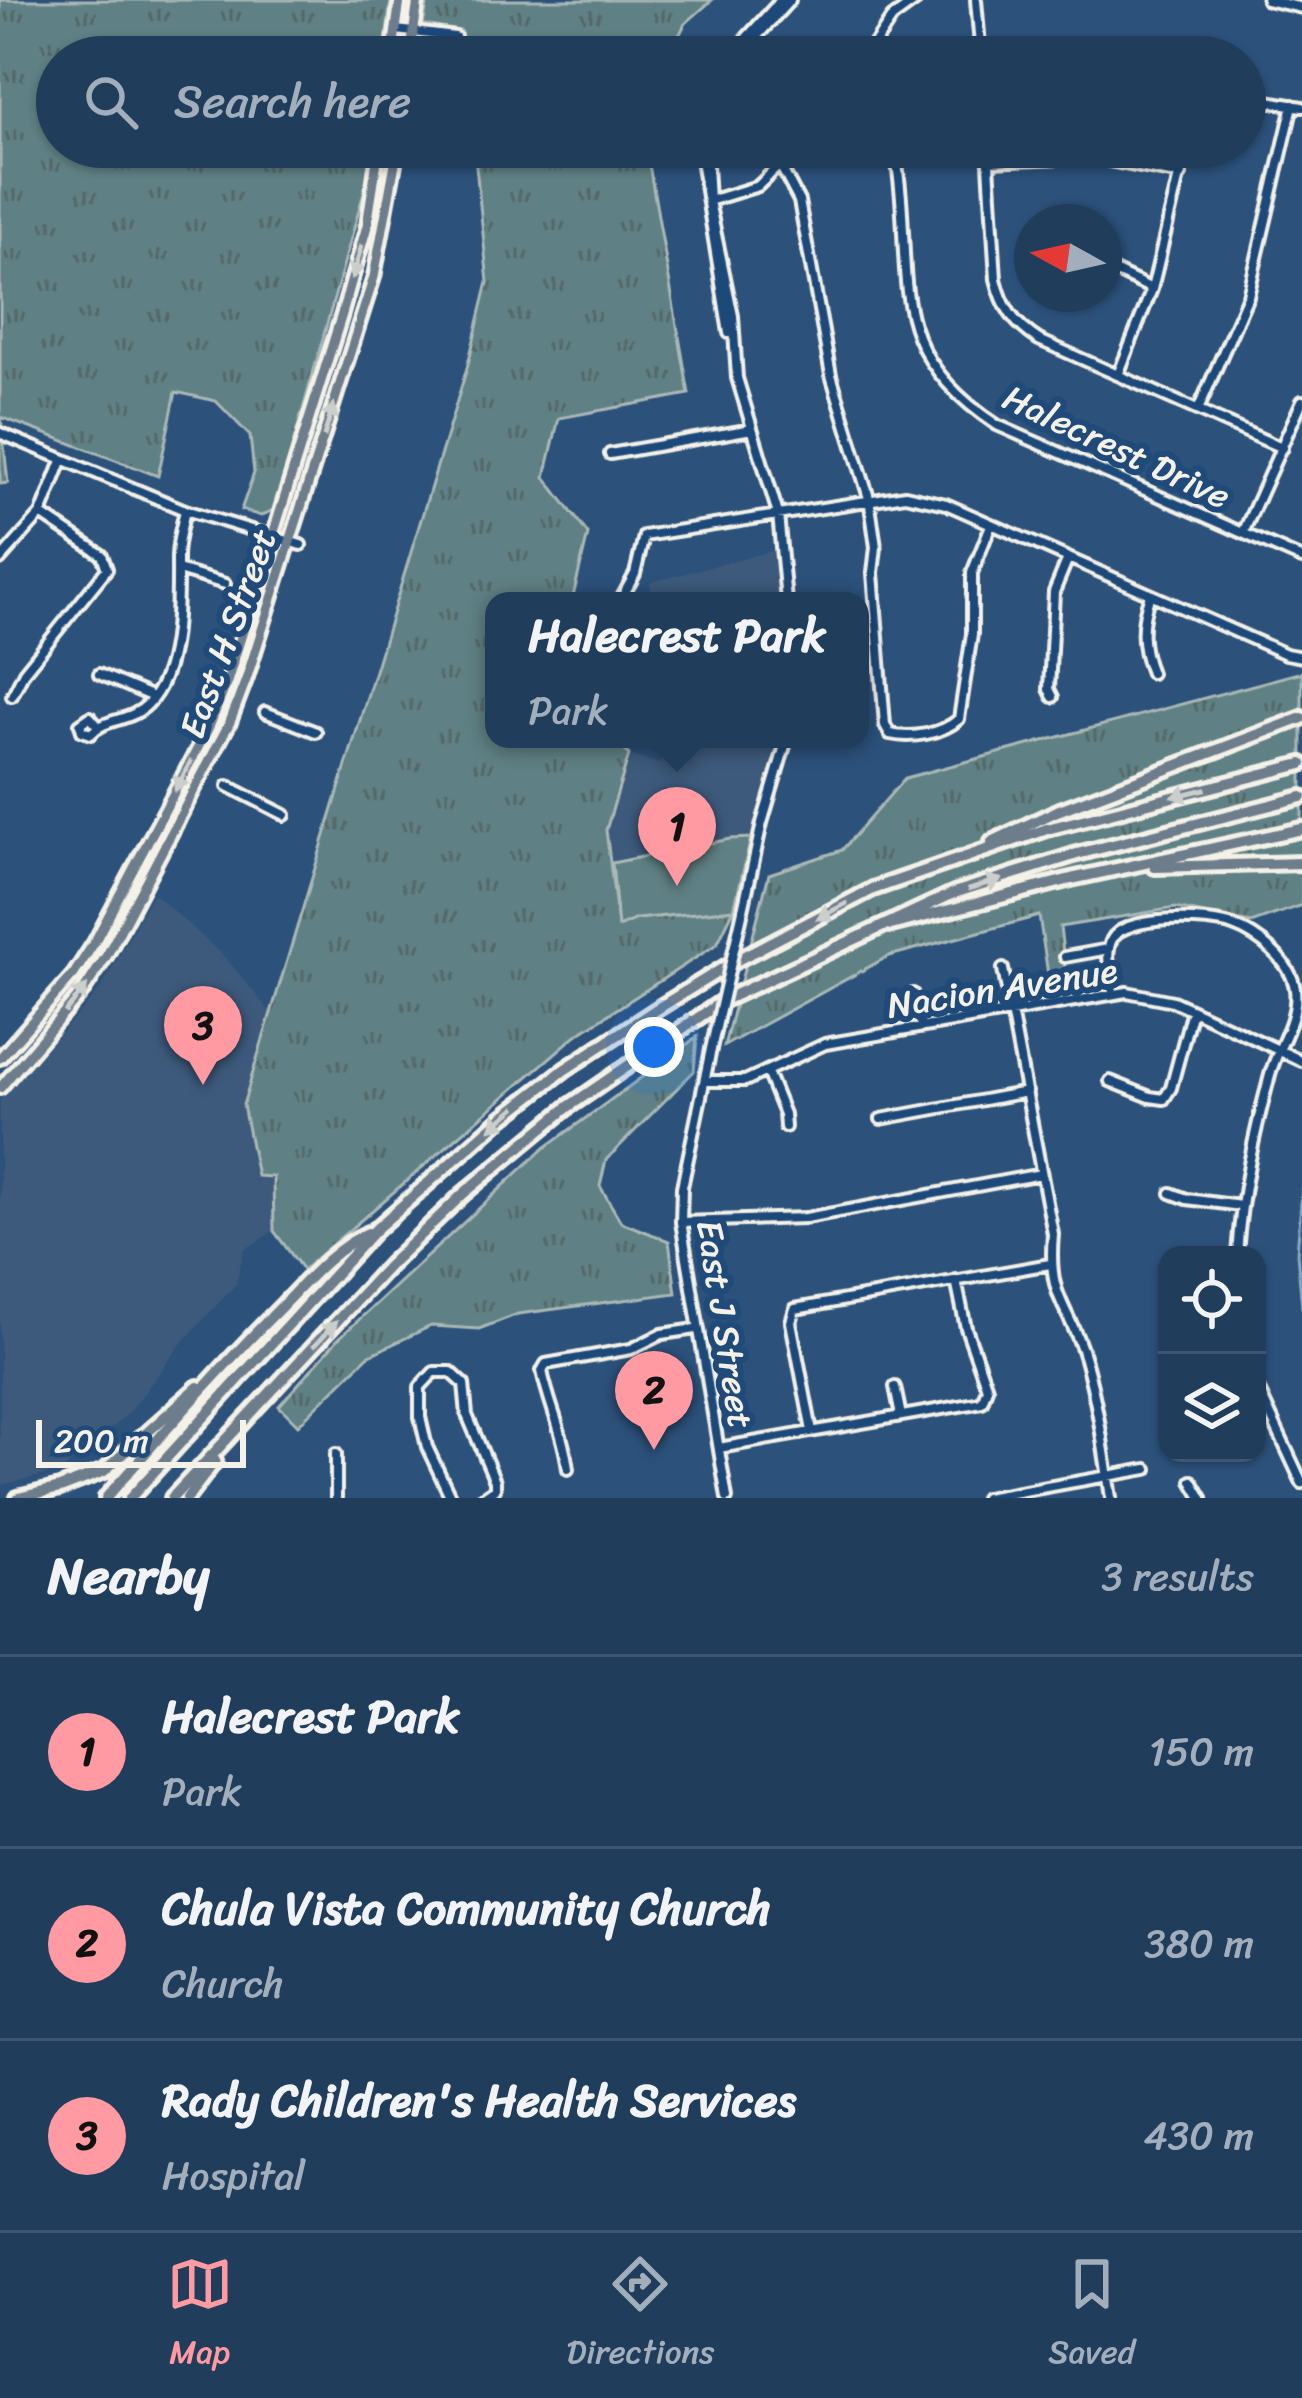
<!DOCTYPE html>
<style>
:root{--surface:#213d5c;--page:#294462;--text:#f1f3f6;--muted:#a2aebb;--line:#3e5672;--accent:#ff9aa2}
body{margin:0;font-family:Sriracha,sans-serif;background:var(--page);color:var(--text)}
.controls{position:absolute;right:36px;bottom:36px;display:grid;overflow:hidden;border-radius:24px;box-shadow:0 3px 9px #0004}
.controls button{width:108px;height:108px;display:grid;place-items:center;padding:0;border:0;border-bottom:3px solid var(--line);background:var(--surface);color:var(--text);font:60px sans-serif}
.compass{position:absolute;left:1014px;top:204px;width:108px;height:108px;border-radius:50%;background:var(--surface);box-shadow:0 3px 9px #0004;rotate:278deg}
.scale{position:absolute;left:36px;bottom:30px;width:210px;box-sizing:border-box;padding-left:12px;border:6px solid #f4f1e8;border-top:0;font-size:33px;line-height:42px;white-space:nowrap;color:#f4f1e8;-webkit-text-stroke:9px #1f4a7a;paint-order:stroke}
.you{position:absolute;left:654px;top:1047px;width:42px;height:42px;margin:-30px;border:9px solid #fff;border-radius:50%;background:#1a73e8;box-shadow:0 0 0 18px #1a73e833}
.badge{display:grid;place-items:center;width:78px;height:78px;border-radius:50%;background:var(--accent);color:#111;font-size:39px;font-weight:700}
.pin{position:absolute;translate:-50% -99px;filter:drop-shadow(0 3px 6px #0008)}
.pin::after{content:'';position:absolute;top:63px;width:42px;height:36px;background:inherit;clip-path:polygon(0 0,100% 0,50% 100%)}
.popup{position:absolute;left:485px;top:592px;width:384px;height:156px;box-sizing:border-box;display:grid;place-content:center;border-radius:24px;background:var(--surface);filter:drop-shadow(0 3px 9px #0005);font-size:39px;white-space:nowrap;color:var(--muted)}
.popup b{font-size:45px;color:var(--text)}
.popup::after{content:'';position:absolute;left:50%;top:100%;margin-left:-24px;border:24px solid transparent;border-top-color:var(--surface)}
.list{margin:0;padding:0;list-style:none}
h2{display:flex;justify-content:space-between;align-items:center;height:156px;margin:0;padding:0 48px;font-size:51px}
h2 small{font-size:39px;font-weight:400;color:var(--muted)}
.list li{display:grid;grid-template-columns:78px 1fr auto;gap:36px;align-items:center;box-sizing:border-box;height:192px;padding:0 48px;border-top:3px solid var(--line)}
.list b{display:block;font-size:45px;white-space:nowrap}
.list p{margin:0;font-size:39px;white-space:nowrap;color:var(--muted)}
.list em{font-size:39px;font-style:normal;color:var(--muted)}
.icon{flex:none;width:66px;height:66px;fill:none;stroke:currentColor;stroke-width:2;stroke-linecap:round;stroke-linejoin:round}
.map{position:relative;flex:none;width:1302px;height:1498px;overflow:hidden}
.search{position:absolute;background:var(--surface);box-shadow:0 3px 9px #0004;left:36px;right:36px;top:36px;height:132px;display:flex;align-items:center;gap:30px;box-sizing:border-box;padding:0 42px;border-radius:66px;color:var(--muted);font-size:45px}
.sheet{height:732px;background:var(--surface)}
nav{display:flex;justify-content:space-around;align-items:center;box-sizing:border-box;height:168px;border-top:3px solid var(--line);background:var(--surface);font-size:33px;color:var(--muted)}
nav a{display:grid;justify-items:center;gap:6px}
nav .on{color:var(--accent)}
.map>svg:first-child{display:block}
.built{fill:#3c5a7c}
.grass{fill:url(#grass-tufts);stroke:#aab8b6;stroke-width:3}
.park{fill:#5f8084;stroke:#aab8b6;stroke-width:3}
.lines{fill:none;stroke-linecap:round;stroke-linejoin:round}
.stream{stroke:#8daac0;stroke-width:3}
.minor-casing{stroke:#f4f1e8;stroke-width:16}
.major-casing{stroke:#f4f1e8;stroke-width:18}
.highway-casing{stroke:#f4f1e8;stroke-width:20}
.minor{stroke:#1f4a7a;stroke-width:8}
.major{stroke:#6d7d8c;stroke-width:9}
.highway{stroke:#6d7d8c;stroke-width:10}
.minor-bridge-casing{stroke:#f4f1e8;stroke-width:16;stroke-linecap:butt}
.minor-bridge{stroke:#1f4a7a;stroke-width:8}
.oneway{fill:#cccecc}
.labels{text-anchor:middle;stroke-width:12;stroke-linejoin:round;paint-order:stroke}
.street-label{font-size:36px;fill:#f4f1e8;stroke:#1f4a7a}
</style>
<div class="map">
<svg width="1302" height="1498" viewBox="0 0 1302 1498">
<defs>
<pattern id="grass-tufts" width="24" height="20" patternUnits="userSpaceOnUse" patternTransform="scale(3)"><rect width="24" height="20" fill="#5f8084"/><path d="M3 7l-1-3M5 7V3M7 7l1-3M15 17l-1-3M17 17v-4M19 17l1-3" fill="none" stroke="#556768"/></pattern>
</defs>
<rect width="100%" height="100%" fill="#2c517b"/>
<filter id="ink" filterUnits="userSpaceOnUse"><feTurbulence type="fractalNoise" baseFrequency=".00833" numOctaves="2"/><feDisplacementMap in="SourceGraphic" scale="24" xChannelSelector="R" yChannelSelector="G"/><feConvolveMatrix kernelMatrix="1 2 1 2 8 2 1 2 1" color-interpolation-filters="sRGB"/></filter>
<g filter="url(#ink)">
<path class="built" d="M775 550 779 601H653L650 582Z
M664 739H780L751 838 730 839 612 863 606 830 629 755 660 764Z
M153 893 226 958 272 1014 243 1105 273 1176 274 1231 244 1250 236 1284 180 1345 129 1413 62 1471 0 1485V1100L101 989Z"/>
<path class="grass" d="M0 0H391L384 57H57V147H373L370 171 275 509 261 516 241 510 254 473 250 436 216 401 176 392 158 476 1 417 8 483 0 484Z
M428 0H712L685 24 668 57H464L461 31 423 25Z
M474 147H646L689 394 559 418 545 477 588 534 572 601H494V739H613L629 755 606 830 618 926 636 919 734 909 717 944 575 1036 303 1270 274 1231 273 1177 257 1176 243 1105 467 368 488 282Z
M1302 672V905L1251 923 1175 908 1060 927 1068 993 1051 994 1039 916 889 956 724 1046 769 874 842 850 905 778Z
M697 1037 694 1071 606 1160 600 1186 621 1222 669 1241 676 1293 518 1314 479 1329 431 1326 368 1356 298 1425 279 1406 337 1340 542 1150Z"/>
<path class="park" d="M751 838 734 909 636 919 618 927 612 863 730 839Z"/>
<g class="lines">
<path class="stream" d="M1302 1189 1297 1253 1302 1307"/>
<g class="minor-casing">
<path id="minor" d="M976 0 981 57
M1267 0 1302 8
M396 30 455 37
M729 57 781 0
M738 57 790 0
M866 57 892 18 917 0
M1245 97 1302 107
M699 147 729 333
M706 147 709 201 733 316 737 378 778 514 786 601
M894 147C918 267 874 344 997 425L1302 559
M988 147 996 279C1003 308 1014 324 1039 340L1282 448
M989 161 1088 157 1181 175
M781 167 799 201 831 375 869 498 876 547 873 573 885 725 890 734C912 739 942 734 959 719L972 634V573L991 525
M709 201 758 186 798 147
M1104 266 1152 289
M1118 375 1152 289 1186 147
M1198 410 1248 296 1293 105
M0 433 185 510 301 545
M610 454 752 429
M1243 533 1302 401
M0 560 41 514 62 461
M178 570 225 584
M1150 595C1140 623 1140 646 1151 673
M620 601 635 574 644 536 905 495 946 504 1286 654 1302 657
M99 674 153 697
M12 696 24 672 107 569 102 555 41 514
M1053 697 1049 689 1054 592 1068 558
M265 712 316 732
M97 725 90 717 80 724 82 731 91 734C104 718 131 722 148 704 180 671 177 600 177 557 177 542 182 525 185 510
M228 786 285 815
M743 910 762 823 787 739
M1065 957 1109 949
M1003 969 1053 1234C1047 1302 1069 1303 1085 1359 1098 1404 1104 1452 1111 1498
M1113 993C1111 976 1104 954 1112 939 1124 915 1210 917 1233 926 1258 935 1291 961 1295 989 1299 1020 1277 1047 1270 1075 1254 1135 1241 1193 1237 1255
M913 994 921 1026
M711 1049 682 1187 681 1222 727 1498
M767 1072 784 1114 785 1127
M706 1081H745L825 1044 1127 992 1173 1001 1302 1061
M1110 1081 1150 1097 1164 1099 1171 1088 1192 1010
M881 1119 1027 1092
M1171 1193 1187 1199 1241 1206
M681 1222 806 1218 1041 1174
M1257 1386 1302 1483
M895 1387 901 1416
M812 1431 791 1322 795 1309 1050 1264
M719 1448 982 1402 987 1388 966 1328 956 1280
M568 1469C564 1434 549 1405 542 1371L546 1364 631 1349 662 1334 696 1329
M1192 1481 1202 1498
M336 1498V1454
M451 1498 427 1447 420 1417V1387L434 1372H451L464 1384 467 1415 495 1481V1489L482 1498
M985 1498 1147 1469"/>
</g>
<g class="major-casing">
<path id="major" d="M392 57 400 0
M410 57 418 0
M0 1058 74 974 94 943 209 727 227 682 342 314 367 226 379 147
M0 1088 84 990 107 955 230 722 247 677 374 277 398 147"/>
</g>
<g class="highway-casing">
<path id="highway" d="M992 842 1057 811 1302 718
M1155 867 1302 863
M891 925 1071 879 1302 829
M18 1498 60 1488 104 1471 198 1387
M106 1498C164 1432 221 1367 283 1305 308 1279 335 1248 368 1233
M130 1498 376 1229 502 1118 564 1070 657 1009 735 961 873 889 1047 829 1302 764
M172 1498 389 1265 463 1194 568 1107 724 1000 954 893 1077 854 1302 797
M187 1498 215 1461"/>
</g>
<use href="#minor" class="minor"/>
<use href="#major" class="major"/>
<use href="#highway" class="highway"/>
<g class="minor-bridge-casing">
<path id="minor-bridge" d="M711 1049 743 910"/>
</g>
<use href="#minor-bridge" class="minor-bridge"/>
</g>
<defs><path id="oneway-solid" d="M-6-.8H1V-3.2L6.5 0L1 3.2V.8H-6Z" transform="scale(3)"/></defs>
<g class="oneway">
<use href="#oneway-solid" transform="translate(357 262) rotate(106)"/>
<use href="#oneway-solid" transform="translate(329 420) rotate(-73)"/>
<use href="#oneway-solid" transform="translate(183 776) rotate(118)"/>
<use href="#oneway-solid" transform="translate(1189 793) rotate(166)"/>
<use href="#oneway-solid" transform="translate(985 884) rotate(-17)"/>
<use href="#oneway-solid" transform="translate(832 911) rotate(152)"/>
<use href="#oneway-solid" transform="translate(76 999) rotate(-51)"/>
<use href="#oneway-solid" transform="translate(503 1118) rotate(140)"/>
<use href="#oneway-solid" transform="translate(325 1334) rotate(-47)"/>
</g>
</g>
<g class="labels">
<g class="street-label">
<text transform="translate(1117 446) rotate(25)" y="13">Halecrest Drive</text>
<text transform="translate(227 633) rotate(-70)" y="13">East H Street</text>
<text transform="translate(1002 987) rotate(-9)" y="13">Nacion Avenue</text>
<text transform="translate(726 1324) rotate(81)" y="13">East J Street</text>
</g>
</g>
</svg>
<div class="controls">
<button><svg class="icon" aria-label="locate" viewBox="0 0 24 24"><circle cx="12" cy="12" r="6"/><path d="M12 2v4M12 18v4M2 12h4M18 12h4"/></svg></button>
<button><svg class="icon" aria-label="layers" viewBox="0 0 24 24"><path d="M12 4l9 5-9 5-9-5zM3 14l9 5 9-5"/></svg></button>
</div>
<svg class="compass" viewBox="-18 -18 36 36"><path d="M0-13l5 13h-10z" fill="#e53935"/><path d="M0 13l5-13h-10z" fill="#a2aebb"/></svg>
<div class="scale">200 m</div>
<div class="you"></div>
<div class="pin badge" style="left:677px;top:886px">1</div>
<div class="popup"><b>Halecrest Park</b>Park</div>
<div class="pin badge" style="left:654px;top:1450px">2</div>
<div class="pin badge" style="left:203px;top:1085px">3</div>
<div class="search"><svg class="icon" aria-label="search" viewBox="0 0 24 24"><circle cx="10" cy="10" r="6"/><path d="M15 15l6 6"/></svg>Search here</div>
</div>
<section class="sheet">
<h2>Nearby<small>3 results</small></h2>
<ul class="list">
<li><span class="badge">1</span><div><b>Halecrest Park</b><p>Park</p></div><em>150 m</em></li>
<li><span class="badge">2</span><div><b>Chula Vista Community Church</b><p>Church</p></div><em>380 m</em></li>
<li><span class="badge">3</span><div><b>Rady Children's Health Services</b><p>Hospital</p></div><em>430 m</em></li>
</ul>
</section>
<nav>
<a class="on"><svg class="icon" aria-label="map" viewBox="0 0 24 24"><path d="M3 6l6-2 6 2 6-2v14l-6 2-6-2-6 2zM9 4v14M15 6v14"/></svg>Map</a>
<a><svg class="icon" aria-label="directions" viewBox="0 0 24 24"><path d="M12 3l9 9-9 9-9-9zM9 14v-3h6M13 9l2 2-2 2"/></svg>Directions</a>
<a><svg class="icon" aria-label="saved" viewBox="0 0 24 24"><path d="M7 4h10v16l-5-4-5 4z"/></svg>Saved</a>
</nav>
